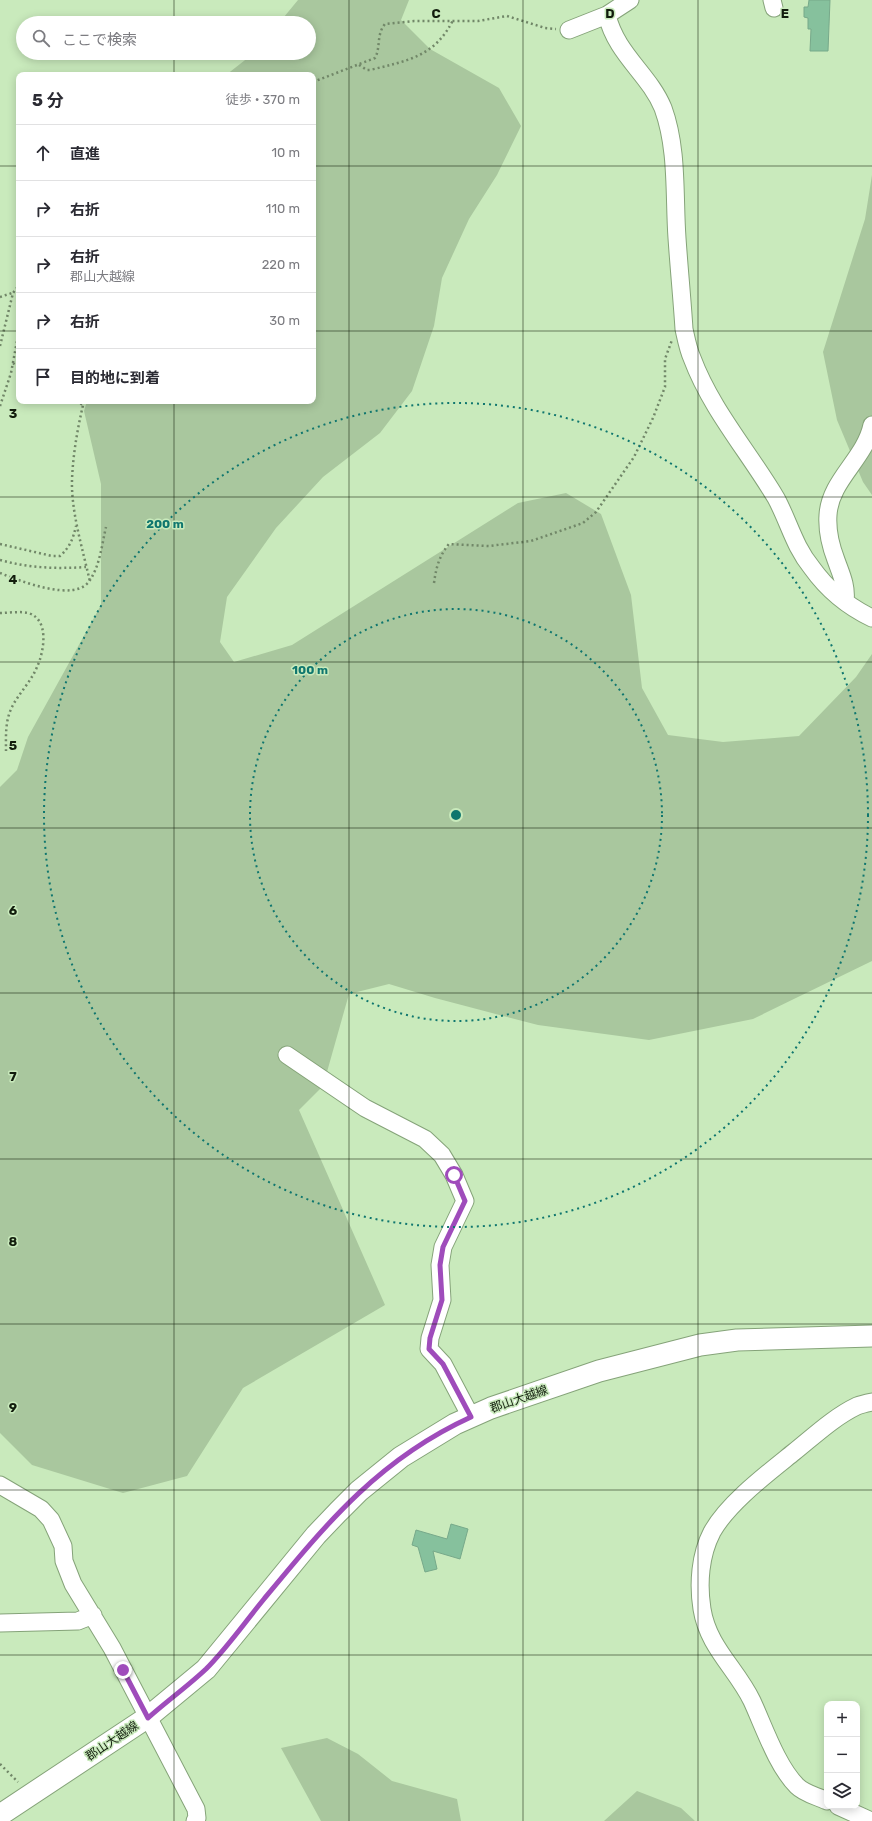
<!DOCTYPE html>
<html lang="ja">
<meta charset="utf-8">
<style>
:root{--surface:#fff;--page:#f7f7f7;--text:#2b2b33;--muted:#7c7c81;--line:#e1e1e2}
body{margin:0;font-family:Rubik,"Noto Sans JP",sans-serif;background:var(--page);color:var(--text)}
.controls{position:absolute;right:12px;bottom:12px;display:grid;overflow:hidden;border-radius:8px;box-shadow:0 2px 10px #0003}
.controls button{width:36px;height:36px;display:grid;place-items:center;padding:0;border:0;border-bottom:1px solid var(--line);background:var(--surface);color:var(--text);font:20px sans-serif}
.stop{position:absolute;width:12px;height:12px;margin:-9px;border:3px solid #9f4cbb;border-radius:50%;background:#fff}
.stop.end{background:#9f4cbb;border-color:#fff;box-shadow:0 1px 4px #0008}
.list{margin:0;padding:0;list-style:none}
h2{display:flex;justify-content:space-between;align-items:center;height:52px;margin:0;padding:0 16px;font-size:17px}
h2 small{font-size:13px;font-weight:400;color:var(--muted)}
.list li{display:grid;grid-template-columns:26px 1fr auto;gap:12px;align-items:center;box-sizing:border-box;height:56px;padding:0 16px;border-top:1px solid var(--line)}
.list b{display:block;font-size:15px;white-space:nowrap}
.list p{margin:0;font-size:13px;white-space:nowrap;color:var(--muted)}
.list em{font-size:13px;font-style:normal;color:var(--muted)}
.icon{flex:none;width:22px;height:22px;fill:none;stroke:currentColor;stroke-width:2;stroke-linecap:round;stroke-linejoin:round}
.map{position:relative;flex:none;width:872px;height:1821px;overflow:hidden}
.search{position:absolute;background:var(--surface);box-shadow:0 2px 10px #0003;left:16px;top:16px;width:300px;height:44px;display:flex;align-items:center;gap:10px;box-sizing:border-box;padding:0 14px;border-radius:22px;color:var(--muted);font-size:15px}
.panel{position:absolute;background:var(--surface);box-shadow:0 2px 10px #0003;left:16px;top:72px;width:300px;height:332px;border-radius:8px}
.map>svg:first-child{display:block}
.green{fill:#a9c79e}
.building{fill:#86c19d;stroke:#77a98a}
.lines{fill:none;stroke-linecap:round;stroke-linejoin:round}
.minor-casing{stroke:#85a379;stroke-width:19}
.major-casing{stroke:#85a379;stroke-width:23}
.path{stroke:#718768;stroke-width:2.5;stroke-dasharray:2 3;stroke-linecap:butt}
.minor{stroke:#fff;stroke-width:17}
.major{stroke:#fff;stroke-width:21}
.route{stroke:#9f4cbb;stroke-width:5}
.grid{fill:none;stroke:#121d0d;stroke-width:1;stroke-opacity:0.55}
.ring{fill:none;stroke:#0f766e;stroke-width:2;stroke-dasharray:2 4}
.labels{text-anchor:middle;stroke-width:3;stroke-linejoin:round;paint-order:stroke}
.street-label{font-size:12px;fill:#121d0d;stroke:#c9eabc}
.grid-label{font-size:13px;text-anchor:middle;font-weight:bold;fill:#121d0d;stroke:#c9eabc;stroke-width:3;stroke-linejoin:round;paint-order:stroke}
.centre{fill:#0f766e;stroke:#c9eabc;stroke-width:2}
.ring-label{font-size:12px;text-anchor:middle;font-weight:bold;fill:#0f766e;stroke:#c9eabc;stroke-width:3;stroke-linejoin:round;paint-order:stroke}
</style>
<div class="map">
<svg width="872" height="1821" viewBox="0 0 872 1821">
<rect width="100%" height="100%" fill="#c9eabc"/>
<path class="green" d="M298 0H409L401 20 430 49 499 88 521 126 497 175 469 219 442 278 434 326 412 391 380 433 323 477 276 528 227 597 220 642 234 662 292 645 518 503 566 493 601 514 631 595 642 688 668 735 723 742 799 736 856 677 872 654V961L753 1019 649 1040 538 1025 435 998 389 984 349 994 323 1086 299 1110 385 1305 243 1388 187 1476 123 1493 32 1465 0 1433V787L17 770 28 737 101 605V484L84 411 87 401H313V75H226L254 53H309V23H279Z
M872 175V495L863 482 837 420 823 352 865 219Z
M327 1738 358 1754 392 1781 457 1799 461 1821H321L281 1748Z
M637 1791 681 1808 695 1821H604Z"/>
<path class="building" d="M809 0H830L828 51H810L811 29H808V18L804 17V7H808Z
M451 1524 468 1529 460 1559 433 1551 437 1569 425 1572 418 1547 412 1545 416 1530 447 1539Z"/>
<g class="lines">
<g class="minor-casing">
<path id="minor" d="M772 0 774 8
M607 15C616 54 649 74 663 108 678 149 674 196 677 238 679 268 682 298 684 329 686 338 688 349 692 358 711 409 748 451 776 498 789 522 794 546 812 568 827 589 849 607 872 618
M569 30 607 15 630 0
M845 601C847 586 841 574 836 560 831 547 827 529 828 515 830 480 865 459 872 425
M287 1055 365 1108 425 1139 442 1155 454 1175 465 1201 443 1247 440 1265 442 1300 430 1338 429 1349 443 1364 471 1417
M0 1485 41 1509 51 1520 63 1546 64 1561 73 1584 112 1648 196 1809 197 1818 195 1821
M0 1623 78 1621 93 1615
M827 1801C817 1796 805 1794 797 1786 777 1766 764 1727 752 1701 736 1668 708 1647 702 1609 698 1584 700 1555 712 1532 728 1503 768 1473 794 1452 814 1436 834 1417 857 1406 862 1404 867 1403 872 1402
M838 1806 871 1821"/>
</g>
<g class="major-casing">
<path id="major" d="M0 1815 148 1717 206 1669 316 1535 338 1512 359 1491 401 1457 455 1424 491 1408 599 1371 700 1345 737 1340 872 1336"/>
</g>
<path class="path" d="M359 65 367 70H370C406 61 435 57 453 20
M313 82 375 58C381 47 376 35 385 24L414 21H478L507 16 545 28 556 29
M0 297 12 293
M0 346 13 293 19 285
M13 363 19 367
M76 401 83 405
M84 401C78 426 73 453 72 480 71 512 83 550 90 582
M0 406 11 373 18 336
M0 544 52 556H60C70 547 73 539 76 526
M0 560C29 568 56 569 86 567
M0 573C18 580 76 604 90 580 100 565 102 544 106 527
M434 583C436 568 439 556 449 544L489 546 531 541 583 523 596 512 634 457 653 418 665 387V359L672 340
M0 613C9 613 19 611 28 613 50 619 44 652 37 667 31 682 18 694 11 709 5 723 6 737 6 751
M0 1764 18 1782"/>
<use href="#minor" class="minor"/>
<use href="#major" class="major"/>
</g>
<g class="lines">
<path class="route" d="M123 1670 148 1718C167 1701 188 1686 206 1669 227 1648 245 1622 264 1599 327 1523 379 1459 471 1417L443 1364 429 1349 430 1338 442 1300 440 1265 443 1247 465 1201 454 1175"/>
</g>
<path class="grid" d="M174 0V23M349 0V1821M523 0V1821M698 0V1821M174 53V75M0 166H19M313 166H872M0 331H19M313 331H872M174 401V1821M0 497H872M0 662H872M0 828H872M0 993H872M0 1159H872M0 1324H872M0 1490H872M0 1655H872"/>
<g class="ring">
<circle cx="456" cy="815" r="206"/>
<circle cx="456" cy="815" r="412"/>
</g>
<g class="labels">
<g class="street-label">
<text transform="translate(519 1399) rotate(-19)" y="4">郡山大越線</text>
<text transform="translate(112 1741) rotate(-34)" y="4">郡山大越線</text>
</g>
</g>
<g class="grid-label">
<text x="436" y="18">C</text>
<text x="610" y="18">D</text>
<text x="785" y="18">E</text>
<text x="13" y="418">3</text>
<text x="13" y="584">4</text>
<text x="13" y="750">5</text>
<text x="13" y="915">6</text>
<text x="13" y="1081">7</text>
<text x="13" y="1246">8</text>
<text x="13" y="1412">9</text>
</g>
<circle cx="456" cy="815" r="6" class="centre"/>
<g class="ring-label">
<text x="165" y="528">200 m</text>
<text x="310" y="674">100 m</text>
</g>
</svg>
<div class="controls">
<button>+</button>
<button>−</button>
<button><svg class="icon" aria-label="layers" viewBox="0 0 24 24"><path d="M12 4l9 5-9 5-9-5zM3 14l9 5 9-5"/></svg></button>
</div>
<div class="stop" style="left:454px;top:1175px"></div>
<div class="stop end" style="left:123px;top:1670px"></div>
<div class="search"><svg class="icon" aria-label="search" viewBox="0 0 24 24"><circle cx="10" cy="10" r="6"/><path d="M15 15l6 6"/></svg>ここで検索</div>
<section class="panel">
<h2>5 分<small>徒歩 · 370 m</small></h2>
<ul class="list">
<li><svg class="icon" aria-label="ahead" viewBox="0 0 24 24"><path d="M12 20V5M6 11l6-6 6 6"/></svg><div><b>直進</b></div><em>10 m</em></li>
<li><svg class="icon" aria-label="right" viewBox="0 0 24 24"><path d="M7 20v-9h11M14 6l5 5-5 5"/></svg><div><b>右折</b></div><em>110 m</em></li>
<li><svg class="icon" aria-label="right" viewBox="0 0 24 24"><path d="M7 20v-9h11M14 6l5 5-5 5"/></svg><div><b>右折</b><p>郡山大越線</p></div><em>220 m</em></li>
<li><svg class="icon" aria-label="right" viewBox="0 0 24 24"><path d="M7 20v-9h11M14 6l5 5-5 5"/></svg><div><b>右折</b></div><em>30 m</em></li>
<li><svg class="icon" aria-label="arrive" viewBox="0 0 24 24"><path d="M6 21V4h12l-3 4 3 4H6"/></svg><div><b>目的地に到着</b></div></li>
</ul>
</section>
</div>
